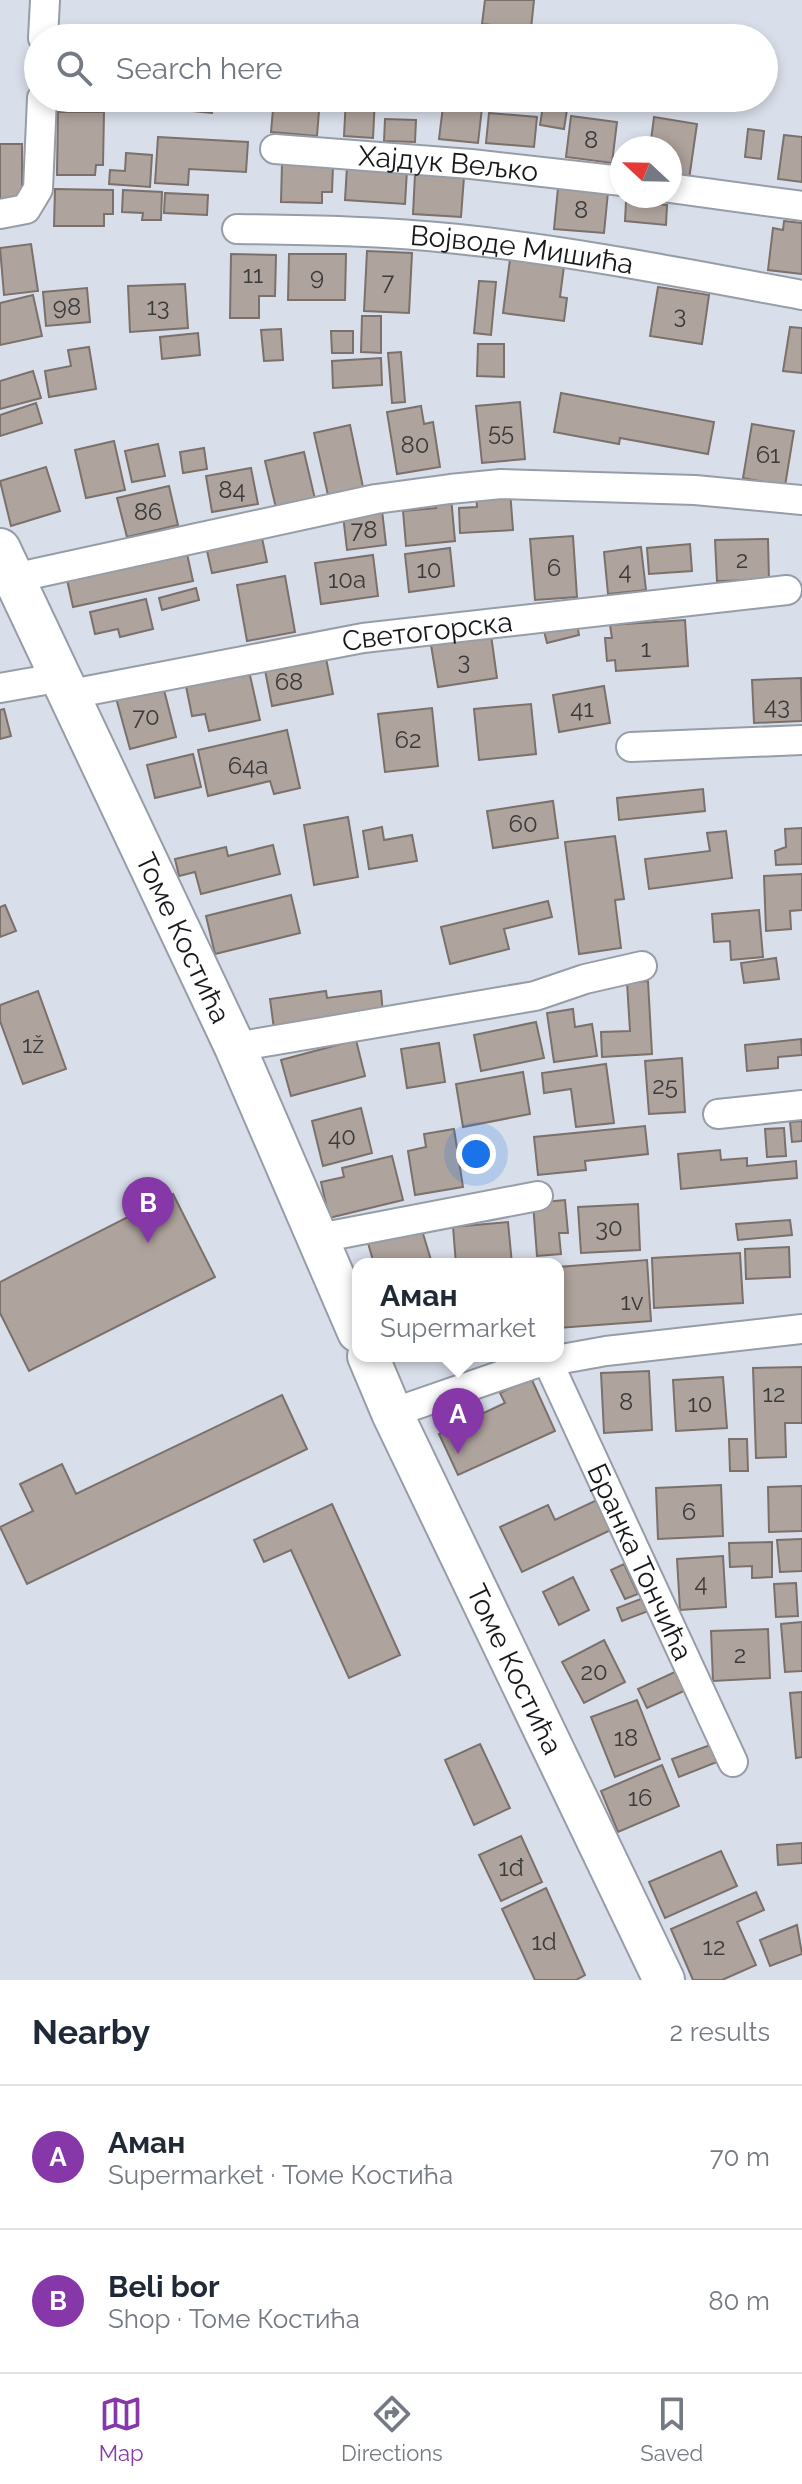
<!DOCTYPE html>
<meta charset="utf-8">
<style>
:root{--surface:#fff;--page:#f2f2f3;--text:#1f2937;--muted:#747a83;--line:#e0e1e3;--accent:#8638a9}
body{margin:0;font-family:Raleway,sans-serif;background:var(--page);color:var(--text)}
.compass{position:absolute;left:610px;top:136px;width:72px;height:72px;border-radius:50%;background:var(--surface);box-shadow:0 4px 12px #0003;rotate:292deg}
.you{position:absolute;left:476px;top:1154px;width:28px;height:28px;margin:-20px;border:6px solid #fff;border-radius:50%;background:#1a73e8;box-shadow:0 0 0 12px #1a73e833}
.badge{display:grid;place-items:center;width:52px;height:52px;border-radius:50%;background:var(--accent);color:#fff;font-size:26px;font-weight:700}
.pin{position:absolute;translate:-50% -66px;filter:drop-shadow(0 2px 4px #0008)}
.pin::after{content:'';position:absolute;top:42px;width:28px;height:24px;background:inherit;clip-path:polygon(0 0,100% 0,50% 100%)}
.popup{position:absolute;left:352px;top:1258px;width:212px;height:104px;box-sizing:border-box;display:grid;place-content:center;border-radius:16px;background:var(--surface);filter:drop-shadow(0 2px 6px #0005);font-size:26px;white-space:nowrap;color:var(--muted)}
.popup b{font-size:30px;color:var(--text)}
.popup::after{content:'';position:absolute;left:50%;top:100%;margin-left:-16px;border:16px solid transparent;border-top-color:var(--surface)}
.list{margin:0;padding:0;list-style:none}
h2{display:flex;justify-content:space-between;align-items:center;height:104px;margin:0;padding:0 32px;font-size:34px}
h2 small{font-size:26px;font-weight:400;color:var(--muted)}
.list li{display:grid;grid-template-columns:52px 1fr auto;gap:24px;align-items:center;box-sizing:border-box;height:144px;padding:0 32px;border-top:2px solid var(--line)}
.list b{display:block;font-size:30px;white-space:nowrap}
.list p{margin:0;font-size:26px;white-space:nowrap;color:var(--muted)}
.list em{font-size:26px;font-style:normal;color:var(--muted)}
.icon{flex:none;width:44px;height:44px;fill:none;stroke:currentColor;stroke-width:2;stroke-linecap:round;stroke-linejoin:round}
.map{position:relative;flex:none;width:802px;height:1980px;overflow:hidden}
.search{position:absolute;background:var(--surface);box-shadow:0 4px 12px #0003;left:24px;right:24px;top:24px;height:88px;display:flex;align-items:center;gap:20px;box-sizing:border-box;padding:0 28px;border-radius:44px;color:var(--muted);font-size:30px}
.sheet{height:392px;background:var(--surface)}
nav{display:flex;justify-content:space-around;align-items:center;box-sizing:border-box;height:112px;border-top:2px solid var(--line);background:var(--surface);font-size:22px;color:var(--muted)}
nav a{display:grid;justify-items:center;gap:4px}
nav .on{color:var(--accent)}
.map>svg:first-child{display:block}
.building{fill:#afa39d;stroke:#7b706b;stroke-width:2}
.lines{fill:none;stroke-linecap:round;stroke-linejoin:round}
.street-casing{stroke:#979da7;stroke-width:32}
.secondary-casing{stroke:#979da7;stroke-width:44}
.street{stroke:#fff;stroke-width:28}
.secondary{stroke:#fff;stroke-width:40}
.labels{text-anchor:middle;stroke-width:7;stroke-linejoin:round;paint-order:stroke}
.number-label{font-size:24px;fill:#3c3b3c}
.street-label{font-size:28px;fill:#16181b;stroke:#fff}
</style>
<div class="map">
<svg width="802" height="1980" viewBox="0 0 802 1980">
<rect width="100%" height="100%" fill="#d9dfea"/>
<path class="building" d="M485 0H534L531 29 482 24Z
M152 98H214L212 113 151 107Z
M241 98H266L265 107 240 106Z
M274 98H320L317 136 271 132Z
M346 98H375L373 138 344 136Z
M444 98 483 99 478 143 439 139Z
M544 99 568 103 564 129 540 125Z
M58 112H104L103 165H96L95 175H57Z
M489 113 537 117 534 147 486 143Z
M571 116 617 122 612 163 566 157Z
M654 117 697 124 689 179 670 176V148H650Z
M385 119 416 120 415 142 384 141Z
M748 129 764 131 761 159 745 157Z
M784 135 802 137V182L778 179Z
M158 137 248 142 246 172 189 169 188 185 155 183Z
M0 144H22V199H0Z
M126 153 152 155 150 187 109 184 110 170 125 171Z
M282 163 333 166 332 192H322V203L281 202Z
M347 166 407 170 405 204 345 200Z
M415 174 464 177 461 217 413 214Z
M558 188 608 192 604 233 554 229Z
M55 189 113 190V214H104V226H54Z
M123 190 162 192 161 220H142L143 213 122 212Z
M165 193 208 195 207 215 164 213Z
M626 201 667 205 666 225 625 221Z
M784 221 802 223V274L768 270 773 228 783 230Z
M31 244 38 291 4 295 0 248Z
M367 251 412 253 409 313 364 311Z
M231 254 276 255 275 296H259V318H230Z
M289 254H346L345 300H288Z
M510 259 564 266 560 297 567 298 564 321 503 313Z
M479 281 496 282 491 335 474 333Z
M185 284 188 328 130 332 128 286Z
M658 287 709 295 702 344 650 336Z
M87 288 90 322 46 326 43 292Z
M33 295 42 336 0 345V303Z
M362 316H381V353L361 352Z
M790 327 802 328V373L783 371Z
M281 329 283 360 264 361 261 330Z
M331 331H353V353H332Z
M198 333 200 355 162 359 160 337Z
M478 344H504V377L477 376Z
M89 347 96 389 49 397 45 371 71 366 68 350Z
M401 352 405 402 392 403 388 353Z
M381 358 382 385 333 388 332 361Z
M33 371 41 398 0 409V381Z
M561 393 714 422 708 454 620 438 619 444 554 432Z
M520 402 525 459 482 463 476 406Z
M36 403 42 423 0 436V415Z
M421 406 424 424 433 422 440 467 397 474 387 412Z
M752 424 794 431 785 486 743 478Z
M350 425 363 487 328 495 314 433Z
M114 441 125 490 86 498 75 450Z
M158 444 165 476 132 482 125 451Z
M204 448 207 469 183 473 180 452Z
M304 452 315 499 276 508 265 461Z
M46 467 60 511 11 526 0 481Z
M251 468 258 504 212 512 206 476Z
M169 486 178 525 127 537 117 498Z
M510 490 513 530 460 533 459 508 477 507 476 492Z
M451 497 455 541 406 546 403 511 436 508 435 499Z
M382 510 386 545 347 550 343 515Z
M573 536 577 597 535 600 530 539Z
M262 538 267 562 212 573 205 542Z
M768 539 769 580 717 581 715 540Z
M690 544 692 571 649 574 647 548Z
M641 547 646 590 608 594 604 552Z
M450 548 454 586 409 592 405 554Z
M186 549 193 581 73 607 66 575Z
M373 555 378 596 321 604 315 563Z
M285 576 295 632 247 641 237 585Z
M196 588 199 600 162 610 159 598Z
M146 599 153 629 120 637 118 629 95 634 90 612Z
M685 620 688 666 616 671 615 660 607 661 605 638H612L610 625Z
M577 624 579 635 547 643 544 631Z
M491 635 497 678 438 687 431 645Z
M325 653 333 694 272 706 264 665Z
M249 671 260 720 209 731 205 714 192 716 186 686Z
M801 678 802 721 754 723 752 680Z
M163 686 176 737 130 749 116 698Z
M604 686 610 723 559 732 553 695Z
M531 704 536 754 479 760 474 709Z
M432 708 438 766 385 772 378 714Z
M4 709 11 736 0 739V710Z
M287 730 300 788 274 794 270 781 208 796 198 750Z
M193 754 201 787 155 798 147 765Z
M703 789 705 811 619 820 617 798Z
M553 801 558 838 493 848 487 811Z
M348 817 358 877 314 885 304 825Z
M382 827 384 840 412 835 417 861 369 869 363 831Z
M802 828V864L776 865 775 851 786 847 785 829Z
M726 831 732 878 649 889 645 859 710 851 707 833Z
M615 836 624 899 615 900 621 948 579 954 565 842Z
M273 845 280 874 201 894 195 872 179 876 175 859 226 847 228 856Z
M802 874V910L790 911 791 929 766 931 764 876Z
M291 895 300 933 215 954 206 916Z
M548 901 552 917 504 929 509 949 450 964 441 927Z
M5 905 16 931 0 937V907Z
M759 910 763 957 731 960 730 941 714 942 712 914Z
M776 958 779 979 744 983 741 963Z
M648 981 652 1054 602 1057 601 1032 630 1031 627 982Z
M38 991 66 1069 23 1084 0 1021V1005Z
M326 991 327 998 381 991 383 1014 274 1029 270 999Z
M573 1009 575 1027 592 1024 597 1056 554 1062 547 1013Z
M536 1022 544 1058 481 1071 474 1035Z
M801 1039 802 1055 778 1057V1068L747 1071 745 1045Z
M356 1040 365 1076 291 1096 281 1060Z
M439 1043 445 1082 407 1088 401 1049Z
M682 1058 685 1112 649 1114 645 1061Z
M606 1064 614 1123 576 1127 571 1089 544 1093 542 1073Z
M523 1072 530 1114 463 1127 456 1084Z
M361 1108 372 1153 323 1166 312 1121Z
M802 1121V1141L792 1142 790 1122Z
M645 1126 648 1154 585 1161 586 1170 538 1175 534 1137Z
M784 1128 786 1156 767 1157 765 1129Z
M454 1129 463 1187 415 1195 408 1151 426 1147 424 1134Z
M720 1150 721 1160 747 1158V1166L796 1161 797 1178 681 1189 678 1154Z
M392 1156 403 1200 329 1218 321 1182 344 1177 342 1168Z
M173 1194 215 1277 29 1371 0 1313V1282Z
M565 1200 568 1233H559L561 1254 537 1256 533 1203Z
M638 1204 640 1250 581 1253 578 1207Z
M790 1220 792 1235 738 1240 736 1224Z
M508 1222 512 1264H456L453 1227Z
M421 1227 431 1260 419 1264H374L368 1243Z
M789 1247 790 1277 746 1279 745 1249Z
M740 1253 743 1303 654 1308 652 1258Z
M647 1260 651 1321 558 1328V1267Z
M802 1367V1423H785L786 1457 756 1458 753 1368Z
M649 1371 652 1430 604 1433 601 1373Z
M723 1377 727 1428 676 1431 673 1380Z
M531 1378 555 1431 458 1475 439 1434 505 1403 500 1393Z
M282 1395 307 1449 27 1584 0 1527 33 1511 20 1484 62 1464 76 1494Z
M729 1439H747L748 1471H730Z
M721 1485 723 1536 658 1539 656 1488Z
M802 1486V1531L769 1532 768 1487Z
M601 1498 615 1528 522 1572 500 1527 548 1505 555 1520Z
M332 1504 400 1655 349 1678 291 1550 264 1562 254 1540Z
M802 1539V1571L780 1572 777 1540Z
M772 1542V1577L752 1578V1566L730 1567 729 1543Z
M723 1556 726 1607 680 1610 677 1559Z
M624 1564 638 1594 625 1599 611 1570Z
M573 1577 589 1610 559 1625 543 1592Z
M796 1583 798 1616 776 1617 774 1584Z
M646 1597 651 1610 622 1621 617 1608Z
M802 1622V1671L785 1672 781 1624Z
M768 1629 770 1678 713 1681 711 1631Z
M604 1640 625 1682 584 1703 562 1662Z
M677 1671 686 1690 647 1708 638 1689Z
M802 1692V1757L796 1758 790 1693Z
M637 1700 660 1759 615 1777 591 1717Z
M480 1744 510 1808 474 1825 445 1760Z
M710 1745 717 1762 679 1777 672 1759Z
M662 1765 679 1806 618 1832 601 1791Z
M521 1836 542 1882 501 1901 479 1855Z
M802 1843V1863L778 1865 777 1845Z
M721 1851 737 1886 665 1918 649 1882Z
M546 1888 585 1975 576 1980H535L502 1909Z
M756 1892 764 1910 737 1922 756 1965 722 1980H693L671 1929Z
M797 1925 802 1954 770 1966 760 1940Z"/>
<g class="lines">
<g class="street-casing">
<g id="street">
<path d="M43 38 45 0"/>
<path id="s1" d="M275 149 471 164 622 181"/>
<path d="M670 188 802 206"/>
<path d="M0 214 26 209 38 189 42 98"/>
<path id="s2" d="M237 229C311 230 384 231 458 239 573 251 688 274 802 295"/>
<path d="M14 578 376 499 450 489 501 484 695 490 802 500"/>
<path d="M0 688 62 677"/>
<path id="s3" d="M71 694 363 638 787 590"/>
<path d="M631 747 802 740"/>
<path d="M235 1047 535 996 585 979 642 966"/>
<path d="M718 1114 802 1105"/>
<path d="M319 1238 538 1196"/>
<path id="s4" d="M548 1362 733 1762"/>
<path d="M392 1413 534 1364 606 1351 802 1329"/>
</g>
</g>
<g class="secondary-casing">
<g id="secondary">
<path id="s5" d="M0 549 235 1047 358 1332"/>
<path id="s6" d="M368 1356 392 1413 664 1980"/>
</g>
</g>
<use href="#street" class="street"/>
<use href="#secondary" class="secondary"/>
</g>
<g class="labels">
<g class="number-label">
<text x="591" y="148">8</text>
<text x="581" y="218">8</text>
<text x="253" y="283">11</text>
<text x="317" y="285">9</text>
<text x="388" y="290">7</text>
<text x="67" y="315">98</text>
<text x="158" y="315">13</text>
<text x="680" y="323">3</text>
<text x="501" y="440">55</text>
<text x="415" y="453">80</text>
<text x="768" y="463">61</text>
<text x="232" y="498">84</text>
<text x="148" y="520">86</text>
<text x="364" y="538">78</text>
<text x="742" y="568">2</text>
<text x="554" y="576">6</text>
<text x="429" y="578">10</text>
<text x="625" y="579">4</text>
<text x="347" y="588">10a</text>
<text x="646" y="657">1</text>
<text x="464" y="669">3</text>
<text x="289" y="690">68</text>
<text x="777" y="714">43</text>
<text x="582" y="717">41</text>
<text x="146" y="725">70</text>
<text x="408" y="748">62</text>
<text x="248" y="774">64a</text>
<text x="523" y="832">60</text>
<text x="33" y="1053">1ž</text>
<text x="665" y="1094">25</text>
<text x="342" y="1145">40</text>
<text x="609" y="1236">30</text>
<text x="632" y="1310">1v</text>
<text x="774" y="1402">12</text>
<text x="626" y="1410">8</text>
<text x="700" y="1412">10</text>
<text x="689" y="1520">6</text>
<text x="701" y="1591">4</text>
<text x="740" y="1663">2</text>
<text x="594" y="1680">20</text>
<text x="626" y="1746">18</text>
<text x="640" y="1806">16</text>
<text x="511" y="1876">1đ</text>
<text x="544" y="1950">1d</text>
<text x="714" y="1955">12</text>
</g>
<g class="street-label">
<text dy="10" stroke="none"><textPath href="#s1" startOffset="174">Хајдук Вељко</textPath></text>
<text dy="10" stroke="none"><textPath href="#s2" startOffset="286">Војводе Мишића</textPath></text>
<text dy="10" stroke="none"><textPath href="#s3" startOffset="362">Светогорска</textPath></text>
<text dy="10" stroke="none"><textPath href="#s5" startOffset="430">Томе Костића</textPath></text>
<text dy="10" stroke="none"><textPath href="#s4" startOffset="220">Бранка Тончића</textPath></text>
<text dy="10" stroke="none"><textPath href="#s6" startOffset="346">Томе Костића</textPath></text>
</g>
</g>
</svg>
<svg class="compass" viewBox="-18 -18 36 36"><path d="M0-13l5 13h-10z" fill="#e53935"/><path d="M0 13l5-13h-10z" fill="#747a83"/></svg>
<div class="you"></div>
<div class="pin badge" style="left:458px;top:1454px">A</div>
<div class="popup"><b>Аман</b>Supermarket</div>
<div class="pin badge" style="left:148px;top:1243px">B</div>
<div class="search"><svg class="icon" aria-label="search" viewBox="0 0 24 24"><circle cx="10" cy="10" r="6"/><path d="M15 15l6 6"/></svg>Search here</div>
</div>
<section class="sheet">
<h2>Nearby<small>2 results</small></h2>
<ul class="list">
<li><span class="badge">A</span><div><b>Аман</b><p>Supermarket · Томе Костића</p></div><em>70 m</em></li>
<li><span class="badge">B</span><div><b>Beli bor</b><p>Shop · Томе Костића</p></div><em>80 m</em></li>
</ul>
</section>
<nav>
<a class="on"><svg class="icon" aria-label="map" viewBox="0 0 24 24"><path d="M3 6l6-2 6 2 6-2v14l-6 2-6-2-6 2zM9 4v14M15 6v14"/></svg>Map</a>
<a><svg class="icon" aria-label="directions" viewBox="0 0 24 24"><path d="M12 3l9 9-9 9-9-9zM9 14v-3h6M13 9l2 2-2 2"/></svg>Directions</a>
<a><svg class="icon" aria-label="saved" viewBox="0 0 24 24"><path d="M7 4h10v16l-5-4-5 4z"/></svg>Saved</a>
</nav>
